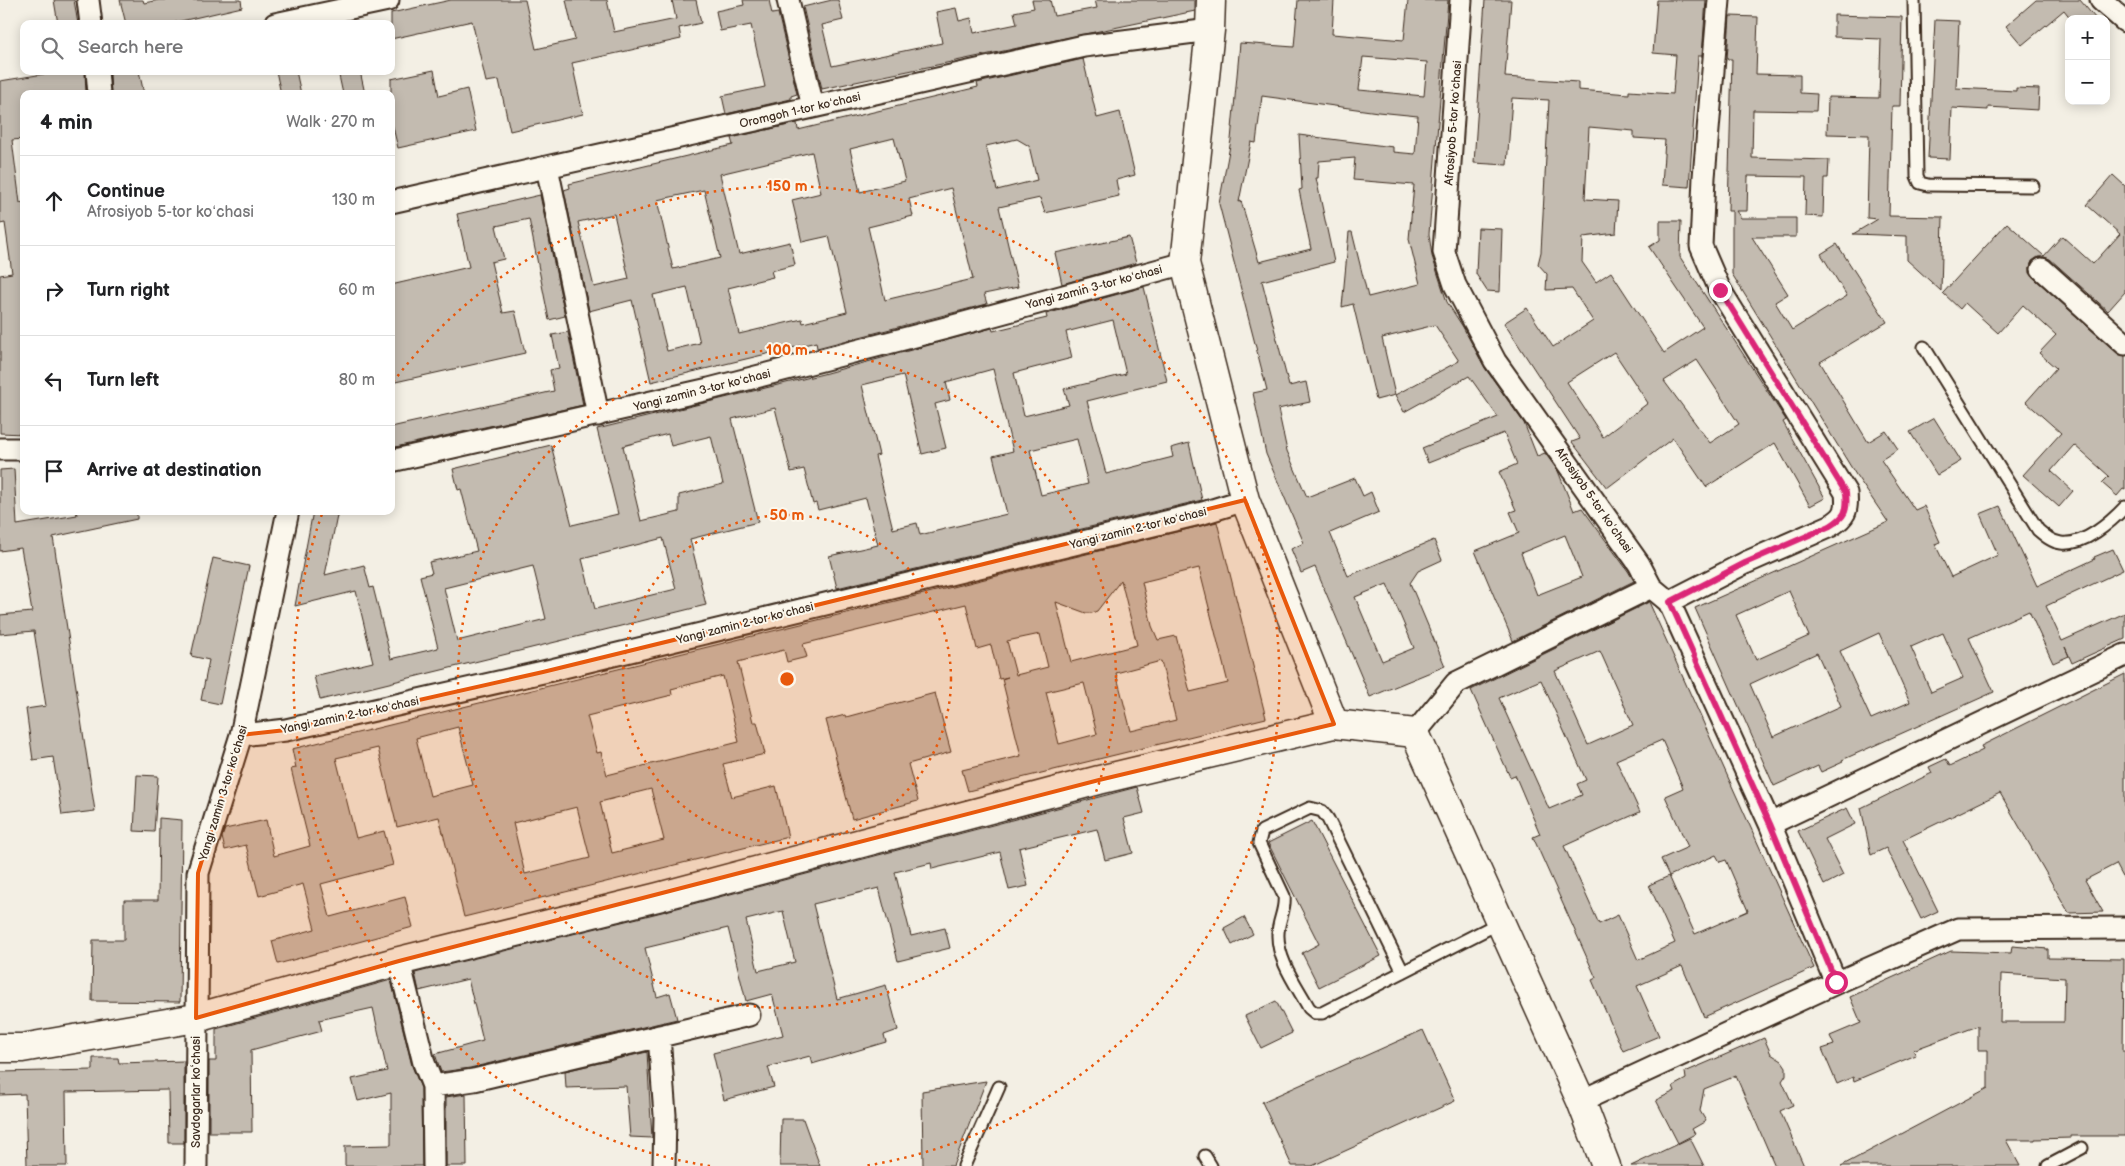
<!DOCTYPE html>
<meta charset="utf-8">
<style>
:root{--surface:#fff;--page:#f2f2f2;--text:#202124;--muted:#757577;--line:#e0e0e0}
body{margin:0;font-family:"Balsamiq Sans",sans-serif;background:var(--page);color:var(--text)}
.controls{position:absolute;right:15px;top:15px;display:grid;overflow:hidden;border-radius:10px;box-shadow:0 2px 12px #0003}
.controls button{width:45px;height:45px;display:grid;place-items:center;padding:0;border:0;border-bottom:1px solid var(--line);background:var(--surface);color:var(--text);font:25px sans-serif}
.stop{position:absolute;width:15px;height:15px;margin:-11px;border:4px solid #db2777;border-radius:50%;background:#fff}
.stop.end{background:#db2777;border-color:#fff;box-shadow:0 1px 5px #0008}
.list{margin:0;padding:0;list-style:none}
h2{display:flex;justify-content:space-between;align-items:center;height:65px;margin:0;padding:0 20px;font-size:21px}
h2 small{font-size:16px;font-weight:400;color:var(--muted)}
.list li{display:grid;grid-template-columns:32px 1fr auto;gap:15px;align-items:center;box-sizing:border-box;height:90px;padding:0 20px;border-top:1px solid var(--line)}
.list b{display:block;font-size:19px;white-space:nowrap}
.list p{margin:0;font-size:16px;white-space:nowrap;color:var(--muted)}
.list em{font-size:16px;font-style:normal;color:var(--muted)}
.icon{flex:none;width:28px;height:28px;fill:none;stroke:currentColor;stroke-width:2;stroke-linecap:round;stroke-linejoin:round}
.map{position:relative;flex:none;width:2125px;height:1166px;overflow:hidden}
.search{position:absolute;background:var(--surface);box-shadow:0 2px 12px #0003;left:20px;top:20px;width:375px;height:55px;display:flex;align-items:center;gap:12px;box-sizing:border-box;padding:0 18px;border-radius:10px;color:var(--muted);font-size:19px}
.panel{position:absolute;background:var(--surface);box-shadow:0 2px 12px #0003;left:20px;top:90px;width:375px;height:425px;border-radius:10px}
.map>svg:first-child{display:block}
.building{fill:#c3bbb0;stroke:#3b2a1e;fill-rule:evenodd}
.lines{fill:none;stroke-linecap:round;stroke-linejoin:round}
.service-casing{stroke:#3b2a1e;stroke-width:15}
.minor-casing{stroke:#3b2a1e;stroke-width:25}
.tertiary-casing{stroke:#3b2a1e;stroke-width:31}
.service{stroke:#fbf7ec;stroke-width:11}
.minor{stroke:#fbf7ec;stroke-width:21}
.tertiary{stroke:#fbf7ec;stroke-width:28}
.route{stroke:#db2777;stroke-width:6}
.marked{fill:#e8590c;fill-opacity:0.2;stroke:#e8590c;stroke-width:4;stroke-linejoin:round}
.ring{fill:none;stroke:#e8590c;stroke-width:2.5;stroke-dasharray:2.5 5}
.labels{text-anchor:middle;stroke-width:4;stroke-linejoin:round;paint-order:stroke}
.street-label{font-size:12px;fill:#3b2a1e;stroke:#fbf7ec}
.centre{fill:#e8590c;stroke:#fbf7ec;stroke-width:2.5}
.ring-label{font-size:15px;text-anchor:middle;font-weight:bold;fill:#e8590c;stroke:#fbf7ec;stroke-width:4;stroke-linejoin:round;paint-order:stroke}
</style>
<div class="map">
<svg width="2125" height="1166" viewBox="0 0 2125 1166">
<rect width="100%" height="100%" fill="#f3efe4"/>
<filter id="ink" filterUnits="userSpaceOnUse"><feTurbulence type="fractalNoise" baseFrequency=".02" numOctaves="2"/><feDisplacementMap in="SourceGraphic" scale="10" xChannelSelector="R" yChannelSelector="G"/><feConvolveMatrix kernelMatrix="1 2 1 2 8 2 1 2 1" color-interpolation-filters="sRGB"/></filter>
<g filter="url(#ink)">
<path class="building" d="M54 0H74L78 24H58Z
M120 0H143L144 3 159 0H241L242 7 168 24H126Z
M451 0H525L536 49 575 40 566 0H607L614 32 676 19 672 0H696L701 23 679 28 681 39 572 63 583 114 510 131 499 80 486 82 472 21 391 39V13Z
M743 0H769L772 14 778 13 797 94 791 96V99L726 114 722 96 765 87 751 25 720 31 716 11 744 5Z
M832 0H838L843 20 822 25 832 66 942 43 936 12 956 8 959 21 971 18 974 33 1017 24 1014 12 1034 8 1032 0H1050L1054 16 1097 8 1095 0H1195V11L822 89 803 7Z
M1298 0H1334L1332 34 1404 40 1408 0H1448L1429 234 1432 256 1447 302 1463 327 1485 368 1524 423 1537 456 1545 453 1558 471 1574 511 1582 508 1628 571 1634 581 1513 641 1475 551 1519 533 1510 512 1516 510 1499 472 1517 464 1504 433 1428 463 1422 448 1498 417 1469 376 1404 412 1395 395 1376 400 1353 304 1342 307 1349 232H1352L1368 297 1420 284 1409 239 1414 185 1353 180 1355 158 1319 161 1318 178H1316L1334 262 1262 281 1289 386 1306 382 1310 402 1278 409 1287 451 1307 497 1355 478 1363 496 1371 492 1379 512 1330 533 1348 576 1434 540 1442 560 1418 571 1410 583 1445 666 1370 697 1315 567 1301 573 1291 549 1304 543 1266 454 1253 393 1267 390 1219 204 1231 140 1240 43 1294 47ZM1363 57 1427 62 1424 96 1359 90ZM1262 96 1378 112 1418 116 1415 154 1393 152V147L1299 135 1302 189 1299 190 1311 249 1259 262 1241 201 1239 202 1251 142 1256 143ZM1435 325 1459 361 1395 395 1382 338ZM1565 535 1582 577 1537 595 1521 553ZM1387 584 1414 648 1382 661 1355 597Z
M1485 0H1511L1505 77 1578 82V90L1629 94V91L1673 94 1676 55 1653 53 1657 0H1706L1702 56H1698L1689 187 1662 185 1665 140 1634 138V131L1589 127 1585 199 1618 201 1616 233 1583 237 1582 262 1596 282 1611 272 1664 353 1703 327 1649 247 1660 240V221H1681L1680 257 1786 420 1783 422 1825 498 1810 506 1775 443 1706 487 1673 438 1607 488 1572 442 1580 439 1504 323 1527 308 1553 347 1593 321 1572 289 1546 290 1547 274 1538 264 1541 252 1549 100 1512 98 1507 165 1474 163ZM1614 352 1648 403 1603 437 1567 382ZM1697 360 1739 424 1710 443 1664 381Z
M2036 0H2080L2096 19H2071L2064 10 2022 45 2006 26Z
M1834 15 1902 17 1900 106H1892L1889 216 1943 217 1941 291 1907 260V236L1853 234 1878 219 1867 218 1869 135 1827 134 1828 97 1879 98 1881 39 1834 37Z
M1730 16 1758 17 1756 74 1800 75V93L1817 94 1816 111 1753 110 1752 158 1829 160 1828 178H1824L1823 217 1805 216 1806 177 1748 176 1747 211H1736L1741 218H1796V237H1752L1788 294 1775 302 1792 330 1847 296 1821 254 1837 244 1887 322 1820 362 1868 442 1886 431 1898 449 1881 460 1915 510 1924 506 1940 542 1935 544 1951 577 1998 555 1980 514 2000 506 2037 586 2095 559 2094 557 2113 549 2123 570 2046 606 2062 641 2125 613V639L2072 663 2065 647 2069 656 2053 663 2029 611 1969 638 1994 692 1842 760 1843 762 1821 772 1818 766 1774 786 1695 608 1888 522 1856 475 1732 274V211H1728L1732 59H1727ZM1789 591 1809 636 1756 660 1736 615ZM1879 633 1910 702 1871 719 1840 651ZM1943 633 1963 678 1931 692 1911 647ZM1817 653 1841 706 1773 737 1750 684Z
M1935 20 1959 21 1956 88 2016 91V88L2039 89 2038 110 1988 107V110L1952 108 1950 159 1928 158Z
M1083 59 1097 118 1120 112 1135 175 1116 180 1119 196 1045 213 1040 198 999 207 1018 287 984 294 987 304 817 348 816 342 651 382 632 300 589 311 564 190 570 188 569 184 733 145 731 138 797 123 798 130 978 87 977 83ZM894 138 905 181 860 192 850 149ZM1017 139 1029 146 1037 180 997 190 986 146ZM812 152 821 193 792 200 802 242 829 236 847 312 803 323 802 319 739 334 728 288 773 277 771 271 795 265 790 242 739 254 720 174ZM951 188 973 279 885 300 868 227 913 216 909 199ZM704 190 720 258 673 269 657 200ZM614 214 629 279 594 287 578 222ZM687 287 700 343 667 351 653 295Z
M434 70 439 96 467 89 476 131 398 148 391 119V79Z
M50 71H85L86 94H24V139L12 140 20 203 24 202V434L0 433V275L12 273 5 223 0 224V81L50 73Z
M116 71H139L144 94H111L110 73Z
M276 71H296L301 94H281Z
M338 71H360L365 94H343Z
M2113 175 2125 186V292L2108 311 2050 259 2044 257H2038L2032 261 2030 267V273L2034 278 2117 353 2125 356V490L2123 489 2117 496 2102 483 2109 476 2074 445 2051 471 2073 491 2059 507 2023 475 2061 433 2026 402 2056 368 2039 353 2056 335 2023 305 1998 333 1965 303 1960 309 1943 293 2007 223 2044 256 2062 236 2093 264 2120 234 2087 205Z
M540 195 565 316 549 320 529 219 496 226 504 259 491 262 503 313 515 311 525 353 391 383V285L469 267 457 214Z
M1478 228 1502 229 1500 292 1487 291 1476 274Z
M1129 237 1136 263 1062 284 1055 253Z
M1144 287 1167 381 1087 401 1106 474 1173 457 1171 448 1189 443 1202 500 837 588 829 556 878 545 866 498 818 510 816 503 813 504 804 469 791 472 775 408 732 419 758 522 690 539 706 605 320 700 314 676 373 662 356 591 295 606 313 511H338L325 575 364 565 370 588 373 587 391 659 438 648 420 576 432 573 429 562 477 551 461 489 458 490 453 469 551 445 572 525 618 514 597 429 823 374 992 328 993 331 1047 318 1046 314ZM1113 320 1126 374 1064 389 1069 405 1024 416 1014 373 1072 358 1066 332ZM993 369 1013 451 993 456 1007 514 920 535 917 523 893 529 875 456 879 455 862 385 903 375 922 454 946 448 935 404 950 400 946 382ZM668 434 671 446 711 436 723 484 679 495V512L641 521 623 446ZM1077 439 1088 484 1041 495 1030 450ZM663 538 676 589 595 609 582 559ZM533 566 546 619 457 641 444 588Z
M568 332 583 405 391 448V427L554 391 550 370 559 368 552 335Z
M1934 418 1961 461 1937 475 1910 432Z
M14 469 17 525 77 515 76 511H137V519L53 537 95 811 62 815 53 757 33 760 26 709 46 706 34 631 0 634V615L32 612 21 548 0 551V470Z
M1217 522 1266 718 968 791 962 770 1021 756 1002 679 1008 677 999 679 991 645 977 649 966 604 803 644 807 657 787 662 784 650 738 662 753 722H757L765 754 723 764 732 797 776 786 788 837 464 917 439 817 397 827 378 748 336 758 356 838 384 831 393 865 321 884 330 917 405 897 413 927 278 964 272 941 315 929 303 884 259 896 246 845 225 850 222 837 225 829 266 820 274 856 310 846 291 769 296 768 292 749ZM1199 568 1228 683 1190 692 1176 636 1158 640 1152 626 1142 582ZM1121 580 1137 645 1071 662 1056 602 1086 613H1092L1097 611ZM1040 634 1048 667 1016 675 1007 641ZM1161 661 1176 720 1131 731 1116 673ZM723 676 739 742 607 775 601 752 597 753 587 716 672 695 671 689ZM1084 683 1097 734 1059 744 1046 692ZM458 727 473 785 430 796 416 738ZM651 789 664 840 612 853 600 802ZM577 807 590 858 525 874 513 823Z
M213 558 249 566 220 704 201 700 209 660 191 656Z
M1649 602 1814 968 1704 1017 1682 966 1637 986 1659 1036 1623 1051 1592 980 1596 978 1533 837 1540 834 1515 775 1510 777 1471 690ZM1600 651 1633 725 1588 745 1555 671ZM1541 680 1586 780 1577 784 1582 795 1549 809 1499 698ZM1662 740 1683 788 1665 796 1688 847 1661 859 1669 876 1649 885 1675 943 1638 960 1618 915 1599 924 1564 846 1640 812 1616 760ZM1716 855 1720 862 1726 860 1748 911 1695 934 1669 876Z
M2125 674V881L2116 864 2085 880 2103 912 2069 913 2000 793 1903 840 1938 911 1921 919 1886 848 1871 855 1861 808 1932 773 1929 767 1946 759 1950 766 1983 750 1981 746Z
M935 693 951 752 908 764 918 801 852 819 826 720 845 715 846 717Z
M137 775 158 776 154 832 134 831Z
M1137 787 1144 813 1124 818 1133 853 1105 860 1097 829 1019 848 1028 886 1009 890 1000 852 932 869 931 863 895 872 911 936 945 928 950 948 898 961 879 888 813 904 837 999 886 985 898 1030 884 1035 886 1042 812 1064 810 1056 768 1067 774 1087 724 1100 713 1053 783 1035 772 994 746 1001 728 928 645 948 657 997 670 993 677 1019 470 1068 441 1072 435 1054 483 1041 468 979 419 991 415 973 662 912ZM783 911 795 962 758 971 746 920Z
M1847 808 1855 824 1825 839 1843 875 1824 885 1798 831Z
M159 818 182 820 180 1002 92 1001 93 940H124V900H158Z
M1312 821 1381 956 1319 987 1302 953 1319 944 1268 843Z
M1244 917 1253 934 1232 945 1224 928Z
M2012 946 2048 949V958L2124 959 2123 1051H2125V1136H2071V1138L2035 1139V1140H2006L2020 1166H1841L1988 1088V1050H1978V1026L1913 1050 1916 1055 1854 1081 1853 1077 1837 1084 1822 1049 1834 1045 1830 1036 1861 1023 1850 997 1951 951 2011 953ZM2001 974 2065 978 2064 1022H2000Z
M391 980 412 1066 421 1088 422 1166H345V1146L391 1145V1093L358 1101 352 1079 387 1071 373 1008 319 1020 322 1031 251 1050 252 1132H209V1061H216V1029Z
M1276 1001 1292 1033 1261 1048 1245 1016Z
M1423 1030 1455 1101 1312 1166H1292L1262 1102Z
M1764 1038 1771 1054 1782 1061 1786 1067V1075L1782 1081 1793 1105 1780 1111 1804 1166H1775L1736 1076 1704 1089 1700 1111 1706 1121 1692 1129 1695 1134 1678 1143 1656 1100 1675 1091 1673 1086 1686 1079 1685 1072Z
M647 1052 652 1138 630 1137 626 1086 566 1088 565 1071Z
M93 1058H118L119 1063 184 1061V1143H169L168 1090 66 1092 67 1166H27L25 1094 0 1095V1072L93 1070Z
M986 1081 953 1166H923L922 1091Z
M466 1094 467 1166H446V1097Z
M781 1119H803L820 1166H780Z
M1690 1138 1704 1166H1631Z"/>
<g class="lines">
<g class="service-casing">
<path id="service" d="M1914 0 1917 176 1920 183 1928 185 2033 186
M1924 347 2038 530C2045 536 2052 542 2061 543 2084 546 2111 522 2125 507
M1403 972 1328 819 1322 811 1310 808 1262 831 1259 843 1284 896C1286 910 1278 920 1278 934 1277 960 1297 986 1309 1008L1315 1013H1322L1501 922
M1205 1156 1211 1166
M964 1166 999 1087
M2048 1166 2082 1148"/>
</g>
<g class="minor-casing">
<path id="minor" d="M88 0 91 24
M788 0 813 107
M1461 0 1444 252 1455 285 1495 361 1639 564 1651 587 1669 602 1770 824 1836 983
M2101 0 2125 21
M275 24 388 0
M97 71 99 94
M547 167 598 415
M391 202 1084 46 1210 30
M2042 269 2125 344
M0 449H24
M391 461 709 389 946 328 1185 263
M1669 602 1745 563 1830 526C1845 517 1848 511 1846 493L1720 290 1701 246 1704 177 1719 0
M1415 733 1456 683 1651 587
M241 735 286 730 543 672 1203 513 1245 500
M1770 824 2125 655
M399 961 424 1063 433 1086 474 1080 749 1015
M659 1036 665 1115 664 1166
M433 1086 434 1166
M1581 1101 1836 983 1958 929 2125 928
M196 1166 198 873 241 735 288 511"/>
</g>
<g class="tertiary-casing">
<path id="tertiary" d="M1211 0 1210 30 1185 263 1245 500 1334 724
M0 1048H22L196 1018 399 961 658 897 1099 780 1334 724 1415 733 1581 1101 1606 1166"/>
</g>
<use href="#service" class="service"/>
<use href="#minor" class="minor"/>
<use href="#tertiary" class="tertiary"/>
</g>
</g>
<g class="lines" filter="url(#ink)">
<path class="route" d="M1720 290 1846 493C1848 511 1845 517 1830 526L1745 563 1670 602 1770 824 1836 982"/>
</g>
<path class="marked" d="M1245 500 1334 724 1099 780 399 961 196 1018 198 873 241 735 286 730 543 672Z"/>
<g class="ring">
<circle cx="787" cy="679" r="164"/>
<circle cx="787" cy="679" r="329"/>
<path d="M710 1166A493 493 0 0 1 322 514M393 382A493 493 0 1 1 864 1166"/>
</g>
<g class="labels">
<g class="street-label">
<text transform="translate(800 110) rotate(-13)" y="4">Oromgoh 1-tor koʻchasi</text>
<text transform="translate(1453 123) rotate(-86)" y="4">Afrosiyob 5-tor koʻchasi</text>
<text transform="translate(1094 287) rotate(-15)" y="4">Yangi zamin 3-tor koʻchasi</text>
<text transform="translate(702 390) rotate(-14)" y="4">Yangi zamin 3-tor koʻchasi</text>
<text transform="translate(1594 500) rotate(55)" y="4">Afrosiyob 5-tor koʻchasi</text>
<text transform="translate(1138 528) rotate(-14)" y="4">Yangi zamin 2-tor koʻchasi</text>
<text transform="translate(745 623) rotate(-14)" y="4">Yangi zamin 2-tor koʻchasi</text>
<text transform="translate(350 715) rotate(-12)" y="4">Yangi zamin 2-tor koʻchasi</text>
<text transform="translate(223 793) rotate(-73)" y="4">Yangi zamin 3-tor koʻchasi</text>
<text transform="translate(196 1092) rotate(-90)" y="4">Savdogarlar koʻchasi</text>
</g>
</g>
<circle cx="787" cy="679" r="8" class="centre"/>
<g class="ring-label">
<text x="787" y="191">150 m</text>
<text x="787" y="355">100 m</text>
<text x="787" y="520">50 m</text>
</g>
</svg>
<div class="controls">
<button>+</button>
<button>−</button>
</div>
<div class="stop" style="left:1836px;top:982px"></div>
<div class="stop end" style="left:1720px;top:290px"></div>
<div class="search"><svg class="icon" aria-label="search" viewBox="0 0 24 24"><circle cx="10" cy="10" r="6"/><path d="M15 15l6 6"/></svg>Search here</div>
<section class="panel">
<h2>4 min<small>Walk · 270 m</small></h2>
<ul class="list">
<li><svg class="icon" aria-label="ahead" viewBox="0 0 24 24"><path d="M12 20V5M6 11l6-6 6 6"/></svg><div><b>Continue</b><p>Afrosiyob 5-tor koʻchasi</p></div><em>130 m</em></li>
<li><svg class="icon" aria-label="right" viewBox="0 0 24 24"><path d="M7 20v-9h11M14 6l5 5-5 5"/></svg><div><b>Turn right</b></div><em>60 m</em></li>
<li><svg class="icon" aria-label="left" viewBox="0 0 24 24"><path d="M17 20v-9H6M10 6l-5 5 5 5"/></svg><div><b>Turn left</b></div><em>80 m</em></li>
<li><svg class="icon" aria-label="arrive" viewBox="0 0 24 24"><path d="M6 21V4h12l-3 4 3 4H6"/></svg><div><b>Arrive at destination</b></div></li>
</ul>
</section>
</div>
